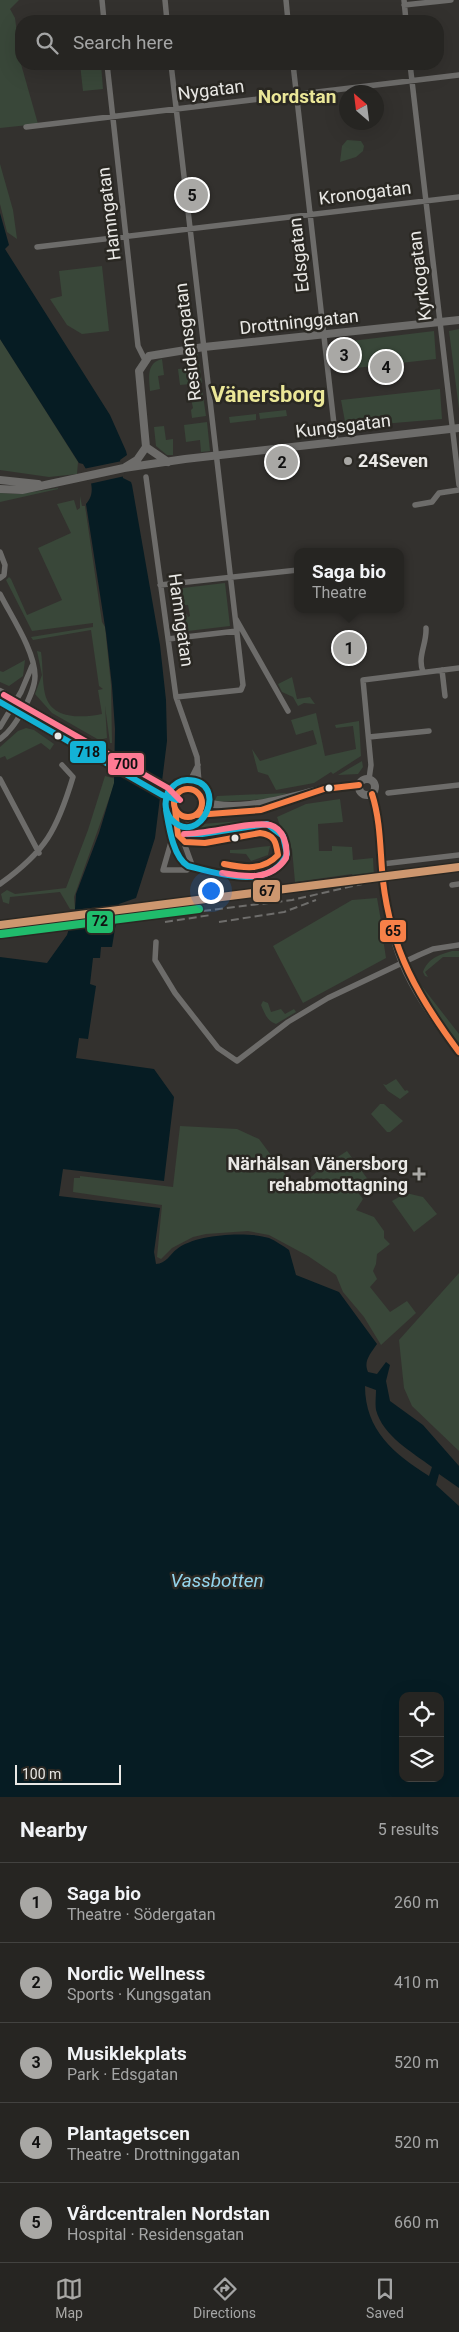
<!DOCTYPE html>
<meta charset="utf-8">
<style>
:root{--surface:#262522;--page:#2e2d2a;--text:#f1f3f6;--muted:#a4a5a5;--line:#424240;--accent:#a9a8a5}
body{margin:0;font-family:Roboto,sans-serif;background:var(--page);color:var(--text)}
.controls{position:absolute;right:15px;bottom:15px;display:grid;overflow:hidden;border-radius:10px;box-shadow:0 5px 20px #0002}
.controls button{width:45px;height:45px;display:grid;place-items:center;padding:0;border:0;border-bottom:1px solid var(--line);background:var(--surface);color:var(--text);font:25px sans-serif}
.compass{position:absolute;left:339px;top:85px;width:45px;height:45px;border-radius:50%;background:var(--surface);box-shadow:0 5px 20px #0002;rotate:332deg}
.scale{position:absolute;left:15px;bottom:12px;width:106px;box-sizing:border-box;padding-left:5px;border:2px solid #e9e8e5;border-top:0;font-size:14px;line-height:18px;white-space:nowrap;color:#e9e8e5;-webkit-text-stroke:4px #2a2823;paint-order:stroke}
.you{position:absolute;left:210px;top:890px;width:18px;height:18px;margin:-12px;border:4px solid #fff;border-radius:50%;background:#1a73e8;box-shadow:0 0 0 8px #1a73e833}
.badge{display:grid;place-items:center;width:32px;height:32px;border-radius:50%;background:var(--accent);color:#111;font-size:16px;font-weight:700}
.pin{position:absolute;translate:-50% -50%;border:2px solid #fff;box-shadow:0 1px 5px #0006}
.popup{position:absolute;left:294px;top:548px;width:110px;height:65px;box-sizing:border-box;display:grid;place-content:center;border-radius:10px;background:var(--surface);filter:drop-shadow(0 1px 4px #0005);font-size:16px;white-space:nowrap;color:var(--muted)}
.popup b{font-size:19px;color:var(--text)}
.popup::after{content:'';position:absolute;left:50%;top:100%;margin-left:-10px;border:10px solid transparent;border-top-color:var(--surface)}
.list{margin:0;padding:0;list-style:none}
h2{display:flex;justify-content:space-between;align-items:center;height:65px;margin:0;padding:0 20px;font-size:21px}
h2 small{font-size:16px;font-weight:400;color:var(--muted)}
.list li{display:grid;grid-template-columns:32px 1fr auto;gap:15px;align-items:center;box-sizing:border-box;height:80px;padding:0 20px;border-top:1px solid var(--line)}
.list b{display:block;font-size:19px;white-space:nowrap}
.list p{margin:0;font-size:16px;white-space:nowrap;color:var(--muted)}
.list em{font-size:16px;font-style:normal;color:var(--muted)}
.icon{flex:none;width:28px;height:28px;fill:none;stroke:currentColor;stroke-width:2;stroke-linecap:round;stroke-linejoin:round}
.map{position:relative;flex:none;width:459px;height:1797px;overflow:hidden}
.search{position:absolute;background:var(--surface);box-shadow:0 5px 20px #0002;left:15px;right:15px;top:15px;height:55px;display:flex;align-items:center;gap:12px;box-sizing:border-box;padding:0 18px;border-radius:20px;color:var(--muted);font-size:19px}
.sheet{height:465px;background:var(--surface)}
nav{display:flex;justify-content:space-around;align-items:center;box-sizing:border-box;height:70px;border-top:1px solid var(--line);background:var(--surface);font-size:14px;color:var(--muted)}
nav a{display:grid;justify-items:center;gap:2px}
nav .on{color:var(--accent)}
.map>svg:first-child{display:block}
.green{fill:#394739}
.water{fill:#061c23;fill-rule:evenodd}
.pier{fill:#33312e}
.lines{fill:none;stroke-linecap:round;stroke-linejoin:round}
.street{stroke:#6d6c6a;stroke-width:5.5}
.secondary{stroke:#6d6c6a;stroke-width:8}
.rail{stroke:#6e6d6b;stroke-width:2;stroke-dasharray:8 4;stroke-linecap:butt}
.bus-1-casing{stroke:#2a2823;stroke-width:10}
.bus-2-casing{stroke:#2a2823;stroke-width:10}
.bus-3-casing{stroke:#2a2823;stroke-width:10}
.bus-1{stroke:#f78048;stroke-width:6}
.bus-2{stroke:#13b2d5;stroke-width:6}
.bus-3{stroke:#fe7a93;stroke-width:6}
.rail-1-casing{stroke:#2a2823;stroke-width:11}
.rail-2-casing{stroke:#2a2823;stroke-width:11}
.rail-1{stroke:#cd976f;stroke-width:8}
.rail-2{stroke:#20bc6c;stroke-width:8}
.poi-dot{fill:#a9a8a5;stroke:#2a2823;stroke-width:2}
.bus-dot{fill:#e9e8e5;stroke:#2a2823;stroke-width:2}
.labels{text-anchor:middle;stroke-width:5;stroke-linejoin:round;paint-order:stroke}
.street-label{font-size:18px;fill:#e9e8e5;stroke:#2a2823}
.poi-label{font-size:18px;font-weight:bold;fill:#e9e8e5;stroke:#2a2823;text-anchor:start}
.neighbourhood-label{font-size:19px;font-weight:bold;fill:#ebe798;stroke:#2a2823}
.water-label{font-size:19px;font-style:italic;fill:#94d5ed;stroke:#2a2823}
.district-label{font-size:22px;font-weight:bold;fill:#ebe798;stroke:#2a2823}
.line-badge{stroke:#2a2823;stroke-width:2}
.pale-badge-label{font-size:14px;text-anchor:middle;font-weight:bold;fill:#111}
</style>
<div class="map">
<svg width="459" height="1797" viewBox="0 0 459 1797">
<rect width="100%" height="100%" fill="#33312e"/>
<path class="green" d="M0 0H19L10 9 15 18 21 64 38 124 0 128Z
M80 64H101L103 89 83 91Z
M347 140 361 141 364 146 363 151 356 157 340 162 342 146Z
M0 164 13 210 17 239 7 232 0 204Z
M102 266 109 331 82 334 67 325 50 299 62 296 59 271Z
M459 329V409L449 331Z
M434 331 436 359 338 370 335 343Z
M0 339 78 462 77 474 49 477 0 470Z
M198 354 202 383 180 385 178 369 191 368 190 355Z
M162 359 164 375 158 376 160 389 150 391C149 378 146 363 162 359Z
M202 389 206 416 192 418 191 410 193 408 189 390Z
M440 389 442 419 346 427 341 400Z
M286 410 287 416 260 419 259 413Z
M256 414V420L230 423 229 417Z
M207 422 210 451 201 452 200 440 186 442 184 425Z
M164 426 166 440 173 439V455H167L156 446 154 427Z
M58 488V489L0 502V493L19 494Z
M80 496 82 506H85L102 622 105 627 111 685 112 743H110L105 706 107 738 99 740 52 713 35 694 42 675 37 651 41 652C43 665 42 681 45 694 51 720 82 718 102 714L98 690 103 689 99 686 91 630 33 640 31 637 93 627V623L32 631 6 580 9 577 11 579 27 615 62 600 38 548 71 533 57 504 74 500 77 510 80 508Z
M225 583 230 626 179 632 176 615 187 614 188 617 190 616 188 605 176 606 174 589Z
M25 660 23 676 9 686 0 682V671L3 672Z
M292 677 297 699 310 697 315 704 304 703 298 706 293 697 282 692 278 684Z
M316 713 325 756 356 749 353 726 336 728 335 725 359 721 361 756 333 774 331 772 314 783 276 790 268 775 258 772 252 749 260 761 317 744 313 730 296 735 291 720Z
M26 728 34 730 54 744 50 750 41 743 7 760 5 756 0 758V747L18 731Z
M362 761 363 767 358 774 338 775Z
M105 776 116 779 74 897 75 909H70L60 892 10 897 9 904 3 902 1 894 7 890 15 894 66 888 88 830Z
M288 793 268 799 214 802 217 796Z
M340 799 343 822 318 824 319 851H332V846L352 847 353 860 373 858 374 877 354 879 352 874 295 882 292 849 284 837 277 817 306 804Z
M257 820 255 825 222 830 217 827 199 830 201 824Z
M270 846 268 855 251 861 246 854 230 853V850C244 850 256 847 270 846Z
M377 898 381 921 378 924 382 932 386 958 303 1003 273 946 352 900Z
M452 951H459V957H443L425 972 428 977 425 976 423 972C428 958 439 955 452 951Z
M417 980 459 1034V1043L435 1013Z
M263 1001 268 1003 271 1012 281 1009 285 1014 294 1009 296 1012 276 1024C267 1021 265 1014 261 1005Z
M396 1079 405 1091 407 1090 409 1092 400 1099 388 1091 383 1084 386 1085Z
M380 1104H384L403 1121 390 1132H387L371 1114Z
M180 1126 237 1129 259 1139 297 1190 321 1168 347 1151 369 1181 356 1190 363 1199 356 1210 374 1217 384 1231V1238L390 1244 377 1254 376 1264 373 1271 377 1279 370 1287 390 1312 407 1301 416 1313 381 1345 364 1317 343 1292 336 1275 308 1256 269 1235 248 1231 206 1234 193 1237 172 1248 161 1259 157 1257 162 1205 73 1192 74 1178H80V1176L173 1187Z
M406 1193 423 1197 437 1214 414 1232 392 1201Z
M459 1273V1451L412 1406 404 1388 399 1340Z"/>
<path class="water" d="M0 213 9 245 5 249 110 415 126 451 127 455 120 460 123 478 131 482 132 485 160 645 166 700 167 741 155 838 136 898 119 904 112 947H101L100 958H93L90 984 96 986 88 1039 79 1038 76 1058 154 1069 174 1097 164 1181 63 1169 59 1196 160 1208 154 1252 156 1264C166 1264 170 1254 177 1249 195 1234 247 1231 269 1238 276 1241 283 1246 289 1250L296 1275 339 1292 377 1344C371 1353 363 1361 368 1372L377 1374 386 1362 390 1365 386 1381 390 1401 423 1425 459 1466V1488L439 1474 436 1485 459 1506V1797H0V957L47 963 67 935 75 909 76 894 99 833 114 783 115 729 112 686 106 633 86 504C97 493 90 475 83 464L79 463 0 339ZM365 1386 376 1390C376 1396 375 1404 376 1410 383 1436 412 1452 432 1467L429 1476C394 1454 365 1430 365 1386ZM403 1696H440V1778H403Z"/>
<path class="pier" d="M122 461 125 476 89 484 83 469Z
M127 904 121 906 119 920 67 926 72 910Z"/>
<g class="lines">
<path class="street" d="M102 0 104 21
M165 0 167 21
M286 0 288 21
M404 0 406 21
M404 5 451 0
M107 64 138 346 145 360
M171 64 243 685 241 690 176 697
M293 64 336 442
M410 64 459 485
M26 127 459 75
M37 247 459 197
M146 477 176 697 197 757 200 796
M415 505 432 502 439 493 459 490
M0 552 5 565 4 575 0 578
M160 585 298 570
M0 594C11 616 35 651 35 676 35 687 29 699 24 709 17 720 11 731 0 739
M236 619 288 711
M168 639 237 631
M442 670 445 696
M423 672C417 656 427 644 426 628
M0 727 21 692 32 666
M369 737 429 731
M0 779 39 853
M369 779 371 765 363 680 459 668
M186 789 198 765
M388 793 459 785
M175 809 180 839 184 843 192 865 187 870H163L176 825
M184 843 189 817
M382 864 459 855
M0 884C46 851 57 830 73 777L62 765
M452 885 459 884
M156 942 155 960 175 993 218 1048 237 1061 288 1022 328 998 419 955 433 949 459 945"/>
<path class="secondary" d="M146 447 168 462
M124 468 137 460 146 447 139 371 149 356 204 347 459 320
M0 480 38 484
M0 489 22 490 124 468 185 459 459 428
M0 692 166 787 180 792
M0 703 164 796 174 806
M359 787a8 8 0 1 1 16 0a8 8 0 1 1-16 0Z
M174 803a14 14 0 1 1 28 0a14 14 0 1 1-28 0Z
M372 794C381 818 380 855 383 881 392 957 413 992 459 1052
M201 800C234 816 291 796 324 789 336 786 348 786 359 785
M196 815 261 810 277 804"/>
<path class="rail" d="M203 911 292 900 362 884
M165 922 211 915
M219 922 284 912 316 900"/>
<g class="bus-1-casing">
<path id="bus-1" d="M174 803a14 14 0 1 1 28 0a14 14 0 1 1-28 0Z
M372 794C381 822 380 852 383 881 391 950 418 997 459 1052
M175 809 178 835 185 842 205 843 260 833C275 835 276 842 278 855 263 871 244 868 224 864
M196 815 261 810 324 789 359 785"/>
</g>
<g class="bus-2-casing">
<path id="bus-2" d="M0 702 162 795 177 800
M168 793C164 802 165 811 171 819 200 851 232 780 187 780 179 780 173 785 168 792
M166 810C169 827 173 857 188 866 219 874 270 891 287 854L283 836 267 824 202 834H188"/>
</g>
<g class="bus-3-casing">
<path id="bus-3" d="M4 695 168 788 180 800
M184 834C208 834 252 821 270 825 284 829 288 846 286 858 271 881 246 877 222 873"/>
</g>
<use href="#bus-1" class="bus-1"/>
<use href="#bus-2" class="bus-2"/>
<use href="#bus-3" class="bus-3"/>
<g class="rail-1-casing">
<path id="rail-1" d="M0 925 459 867"/>
</g>
<g class="rail-2-casing">
<path id="rail-2" d="M1 934 199 909"/>
</g>
<use href="#rail-1" class="rail-1"/>
<use href="#rail-2" class="rail-2"/>
</g>
<g class="poi-dot">
<circle cx="348" cy="461" r="5"/>
<path d="M416.5 1166.5h5v5h5v5h-5v5h-5v-5h-5v-5h5z"/>
</g>
<g class="bus-dot">
<circle cx="58" cy="736" r="4.5"/>
<circle cx="329" cy="788" r="4.5"/>
<circle cx="235" cy="838" r="4.5"/>
</g>
<g class="labels">
<g class="street-label">
<text transform="translate(211 90) rotate(-7)" y="6">Nygatan</text>
<text transform="translate(365 193) rotate(-7)" y="6">Kronogatan</text>
<text transform="translate(109 214) rotate(-97)" y="6">Hamngatan</text>
<text transform="translate(299 255) rotate(-96)" y="6">Edsgatan</text>
<text transform="translate(420 276) rotate(-97)" y="6">Kyrkogatan</text>
<text transform="translate(299 322) rotate(-6)" y="6">Drottninggatan</text>
<text transform="translate(188 342) rotate(-97)" y="6">Residensgatan</text>
<text transform="translate(343 426) rotate(-7)" y="6">Kungsgatan</text>
<text transform="translate(181 620) rotate(82)" y="6">Hamngatan</text>
</g>
<g class="poi-label">
<text x="358" y="467">24Seven</text>
<text x="408" y="1170" text-anchor="end">Närhälsan Vänersborg<tspan x="408" dy="21">rehabmottagning</tspan></text>
</g>
<g class="neighbourhood-label">
<text x="297" y="103">Nordstan</text>
</g>
<g class="water-label">
<text x="217" y="1587">Vassbotten</text>
</g>
<g class="district-label">
<text x="268" y="402">Vänersborg</text>
</g>
</g>
<g class="line-badge">
<rect x="69" y="740" width="38" height="24" rx="5" fill="#13b2d5"/>
<rect x="107" y="752" width="38" height="24" rx="5" fill="#fe7a93"/>
<rect x="252" y="879" width="29" height="24" rx="5" fill="#cd976f"/>
<rect x="86" y="910" width="28" height="24" rx="5" fill="#20bc6c"/>
<rect x="379" y="919" width="28" height="24" rx="5" fill="#f78048"/>
</g>
<g class="pale-badge-label">
<text x="88" y="757">718</text>
<text x="126" y="769">700</text>
<text x="267" y="896">67</text>
<text x="100" y="926">72</text>
<text x="393" y="936">65</text>
</g>
</svg>
<div class="controls">
<button><svg class="icon" aria-label="locate" viewBox="0 0 24 24"><circle cx="12" cy="12" r="6"/><path d="M12 2v4M12 18v4M2 12h4M18 12h4"/></svg></button>
<button><svg class="icon" aria-label="layers" viewBox="0 0 24 24"><path d="M12 4l9 5-9 5-9-5zM3 14l9 5 9-5"/></svg></button>
</div>
<svg class="compass" viewBox="-18 -18 36 36"><path d="M0-13l5 13h-10z" fill="#e53935"/><path d="M0 13l5-13h-10z" fill="#a4a5a5"/></svg>
<div class="scale">100 m</div>
<div class="you"></div>
<div class="pin badge" style="left:349px;top:648px">1</div>
<div class="popup"><b>Saga bio</b>Theatre</div>
<div class="pin badge" style="left:282px;top:462px">2</div>
<div class="pin badge" style="left:344px;top:355px">3</div>
<div class="pin badge" style="left:386px;top:367px">4</div>
<div class="pin badge" style="left:192px;top:195px">5</div>
<div class="search"><svg class="icon" aria-label="search" viewBox="0 0 24 24"><circle cx="10" cy="10" r="6"/><path d="M15 15l6 6"/></svg>Search here</div>
</div>
<section class="sheet">
<h2>Nearby<small>5 results</small></h2>
<ul class="list">
<li><span class="badge">1</span><div><b>Saga bio</b><p>Theatre · Södergatan</p></div><em>260 m</em></li>
<li><span class="badge">2</span><div><b>Nordic Wellness</b><p>Sports · Kungsgatan</p></div><em>410 m</em></li>
<li><span class="badge">3</span><div><b>Musiklekplats</b><p>Park · Edsgatan</p></div><em>520 m</em></li>
<li><span class="badge">4</span><div><b>Plantagetscen</b><p>Theatre · Drottninggatan</p></div><em>520 m</em></li>
<li><span class="badge">5</span><div><b>Vårdcentralen Nordstan</b><p>Hospital · Residensgatan</p></div><em>660 m</em></li>
</ul>
</section>
<nav>
<a class="on"><svg class="icon" aria-label="map" viewBox="0 0 24 24"><path d="M3 6l6-2 6 2 6-2v14l-6 2-6-2-6 2zM9 4v14M15 6v14"/></svg>Map</a>
<a><svg class="icon" aria-label="directions" viewBox="0 0 24 24"><path d="M12 3l9 9-9 9-9-9zM9 14v-3h6M13 9l2 2-2 2"/></svg>Directions</a>
<a><svg class="icon" aria-label="saved" viewBox="0 0 24 24"><path d="M7 4h10v16l-5-4-5 4z"/></svg>Saved</a>
</nav>
